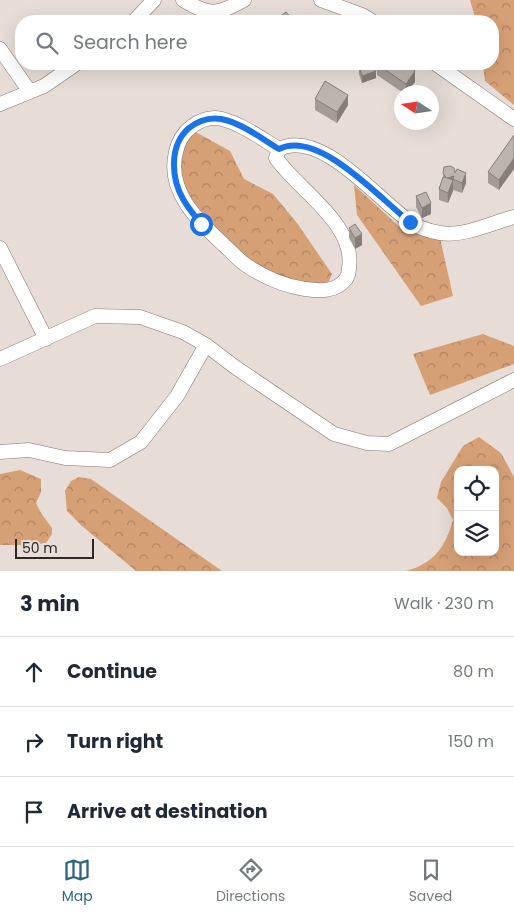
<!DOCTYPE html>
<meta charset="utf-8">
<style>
:root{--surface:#fff;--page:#f6f6f7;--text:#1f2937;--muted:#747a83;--line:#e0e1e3;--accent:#2c677f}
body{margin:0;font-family:Poppins,sans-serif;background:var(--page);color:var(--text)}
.controls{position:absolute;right:15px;bottom:15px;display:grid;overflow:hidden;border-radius:10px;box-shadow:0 5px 20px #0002}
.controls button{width:45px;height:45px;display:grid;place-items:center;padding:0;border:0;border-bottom:1px solid var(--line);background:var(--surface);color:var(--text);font:25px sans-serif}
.compass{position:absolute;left:394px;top:85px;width:45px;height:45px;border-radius:50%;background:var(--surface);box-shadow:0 5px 20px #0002;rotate:282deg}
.scale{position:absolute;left:15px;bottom:12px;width:79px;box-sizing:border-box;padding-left:5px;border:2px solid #2c2826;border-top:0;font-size:14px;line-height:18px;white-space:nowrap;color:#2c2826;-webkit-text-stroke:4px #e7ddd6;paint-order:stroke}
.stop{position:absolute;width:15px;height:15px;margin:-11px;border:4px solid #1a73e8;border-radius:50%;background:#fff}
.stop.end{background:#1a73e8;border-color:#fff;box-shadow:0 1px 5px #0008}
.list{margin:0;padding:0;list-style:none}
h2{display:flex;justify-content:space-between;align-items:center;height:65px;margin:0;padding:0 20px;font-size:21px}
h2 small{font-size:16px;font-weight:400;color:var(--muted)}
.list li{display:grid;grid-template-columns:32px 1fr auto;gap:15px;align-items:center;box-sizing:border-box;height:70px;padding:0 20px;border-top:1px solid var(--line)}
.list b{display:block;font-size:19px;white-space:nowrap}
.list em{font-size:16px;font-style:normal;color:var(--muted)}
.icon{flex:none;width:28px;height:28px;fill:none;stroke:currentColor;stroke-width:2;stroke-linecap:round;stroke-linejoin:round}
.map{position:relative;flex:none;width:514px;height:571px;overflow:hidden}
.search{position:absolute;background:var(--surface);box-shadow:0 5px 20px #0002;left:15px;right:15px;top:15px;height:55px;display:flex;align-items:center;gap:12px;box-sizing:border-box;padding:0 18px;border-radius:20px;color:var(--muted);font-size:19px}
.sheet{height:275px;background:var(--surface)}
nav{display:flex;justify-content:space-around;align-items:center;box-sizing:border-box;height:70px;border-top:1px solid var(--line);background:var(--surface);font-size:14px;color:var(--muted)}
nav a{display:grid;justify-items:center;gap:2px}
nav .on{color:var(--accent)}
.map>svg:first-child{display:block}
.forest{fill:url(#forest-crowns);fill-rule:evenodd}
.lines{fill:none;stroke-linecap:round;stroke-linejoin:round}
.minor-casing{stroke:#7e756f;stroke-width:15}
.minor{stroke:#fff;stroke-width:14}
.wall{fill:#a39b96}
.shaded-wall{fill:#857e7a}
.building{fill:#beb4ae;stroke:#857e7a}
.route{stroke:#1a73e8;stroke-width:6}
</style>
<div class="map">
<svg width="514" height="571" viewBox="0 0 514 571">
<defs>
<pattern id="forest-crowns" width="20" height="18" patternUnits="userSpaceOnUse" patternTransform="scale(1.25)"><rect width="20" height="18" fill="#d6a077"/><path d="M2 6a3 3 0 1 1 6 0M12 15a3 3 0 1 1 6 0" fill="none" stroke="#ae8261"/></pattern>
</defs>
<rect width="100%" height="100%" fill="#e7ddd6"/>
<path class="forest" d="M470 0H514V105L485 81 483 64H493V21H476Z
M192 130 230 151 244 179 273 194 297 223 332 274 328 283C307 284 287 282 267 274 252 267 213 232 203 219 195 208 179 180 180 166 180 153 186 142 192 130Z
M354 185 403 230 440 238 453 296 421 306 357 215Z
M483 334 514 346V364L430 395 413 354Z
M479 437 501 453 514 477V571H406C434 563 445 548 453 520L447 508 437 498 441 482 463 446ZM458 470H495V552H458Z
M20 470 41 479V492L36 503 41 513 52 528V534L46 543 33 545H0V474Z
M79 477 91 479 222 571H136L82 526 67 511 65 491 71 481Z"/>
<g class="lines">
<g class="minor-casing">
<path id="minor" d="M183 0C210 16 217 15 244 0
M321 0 362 15 372 21
M134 21 154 0
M0 49 30 92
M436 64 514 119
M0 104 44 86 76 64
M279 149C262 139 242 124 222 119 211 116 200 120 191 127 182 134 178 142 176 152 166 191 198 221 224 245 232 252 240 262 249 267 266 278 285 286 305 289 320 291 336 292 346 279 348 276 349 272 349 268 356 224 298 190 276 158L279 149C321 128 378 200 409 221 418 228 429 231 440 233 464 237 491 223 514 217
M0 248 46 339
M0 359 95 316 140 317 183 332 206 345 235 367 334 434 367 443 389 444 514 380
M0 452 29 450 65 458 110 460 141 442 177 396 206 345"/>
</g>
<use href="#minor" class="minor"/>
</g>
<path class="wall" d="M377 64 415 82 407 92H402L377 75Z
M359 67 376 78 362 83 359 74Z
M315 99 348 105 337 123 315 110Z
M514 135 499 190 488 183V172Z
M443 173H455L466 183 462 193 453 190V187V191L448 203 439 200V189L443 178Z
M416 196 431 214 422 218 416 207Z
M349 228 362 245 355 249 349 238Z"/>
<path class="shaded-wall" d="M376 71V78L362 83V76Z
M415 71V82L407 92H406V84Z
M348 95V105L337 123V112Z
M514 158V169L499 190V180Z
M466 173V183L462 193V183Z
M454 176 453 179V191L448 203 447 178Z
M431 203V214L422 218V208Z
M362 234V245L355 249V238Z"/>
<path class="building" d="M286 12 294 21H274Z
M367 64H373L376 71 362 76 359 67Z
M377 64H404L415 71 406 84Z
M325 81 348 95 337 112 315 99Z
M514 135V158L499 180 488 172Z
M450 166 454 168 455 173 457 169 466 173 462 183 453 179 454 176 447 178 453 180 448 193 439 189 443 177 446 178 443 173 444 167Z
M426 192 431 203 422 208 416 196Z
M355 224 362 234 355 238 349 228Z"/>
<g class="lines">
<path class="route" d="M201 224C195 216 188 208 183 199 171 178 169 145 189 128 198 121 209 117 221 119 242 123 262 139 279 149 319 129 381 200 410 222"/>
</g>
</svg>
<div class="controls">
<button><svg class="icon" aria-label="locate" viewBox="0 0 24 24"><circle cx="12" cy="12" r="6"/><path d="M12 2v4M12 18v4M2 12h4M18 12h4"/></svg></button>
<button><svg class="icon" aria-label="layers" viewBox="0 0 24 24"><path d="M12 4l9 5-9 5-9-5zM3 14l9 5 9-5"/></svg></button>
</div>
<svg class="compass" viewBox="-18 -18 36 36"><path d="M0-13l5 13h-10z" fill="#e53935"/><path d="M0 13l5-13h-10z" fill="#747a83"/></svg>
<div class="scale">50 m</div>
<div class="stop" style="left:201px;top:224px"></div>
<div class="stop end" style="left:410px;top:222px"></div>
<div class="search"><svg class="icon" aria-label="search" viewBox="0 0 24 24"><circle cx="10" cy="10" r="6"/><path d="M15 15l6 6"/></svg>Search here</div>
</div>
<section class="sheet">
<h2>3 min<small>Walk · 230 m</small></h2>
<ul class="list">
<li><svg class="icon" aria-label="ahead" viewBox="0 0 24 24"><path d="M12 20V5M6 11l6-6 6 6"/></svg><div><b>Continue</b></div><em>80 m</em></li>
<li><svg class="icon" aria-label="right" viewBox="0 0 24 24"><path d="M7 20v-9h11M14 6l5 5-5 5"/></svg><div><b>Turn right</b></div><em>150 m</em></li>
<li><svg class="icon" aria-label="arrive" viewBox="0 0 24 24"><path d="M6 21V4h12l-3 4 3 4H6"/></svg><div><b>Arrive at destination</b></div></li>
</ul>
</section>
<nav>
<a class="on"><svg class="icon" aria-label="map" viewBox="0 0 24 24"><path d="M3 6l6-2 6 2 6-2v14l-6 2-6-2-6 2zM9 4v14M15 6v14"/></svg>Map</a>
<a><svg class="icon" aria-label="directions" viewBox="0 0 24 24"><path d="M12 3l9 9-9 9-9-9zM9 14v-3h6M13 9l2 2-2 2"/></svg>Directions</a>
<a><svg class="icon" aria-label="saved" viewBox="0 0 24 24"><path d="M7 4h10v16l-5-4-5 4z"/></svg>Saved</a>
</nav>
